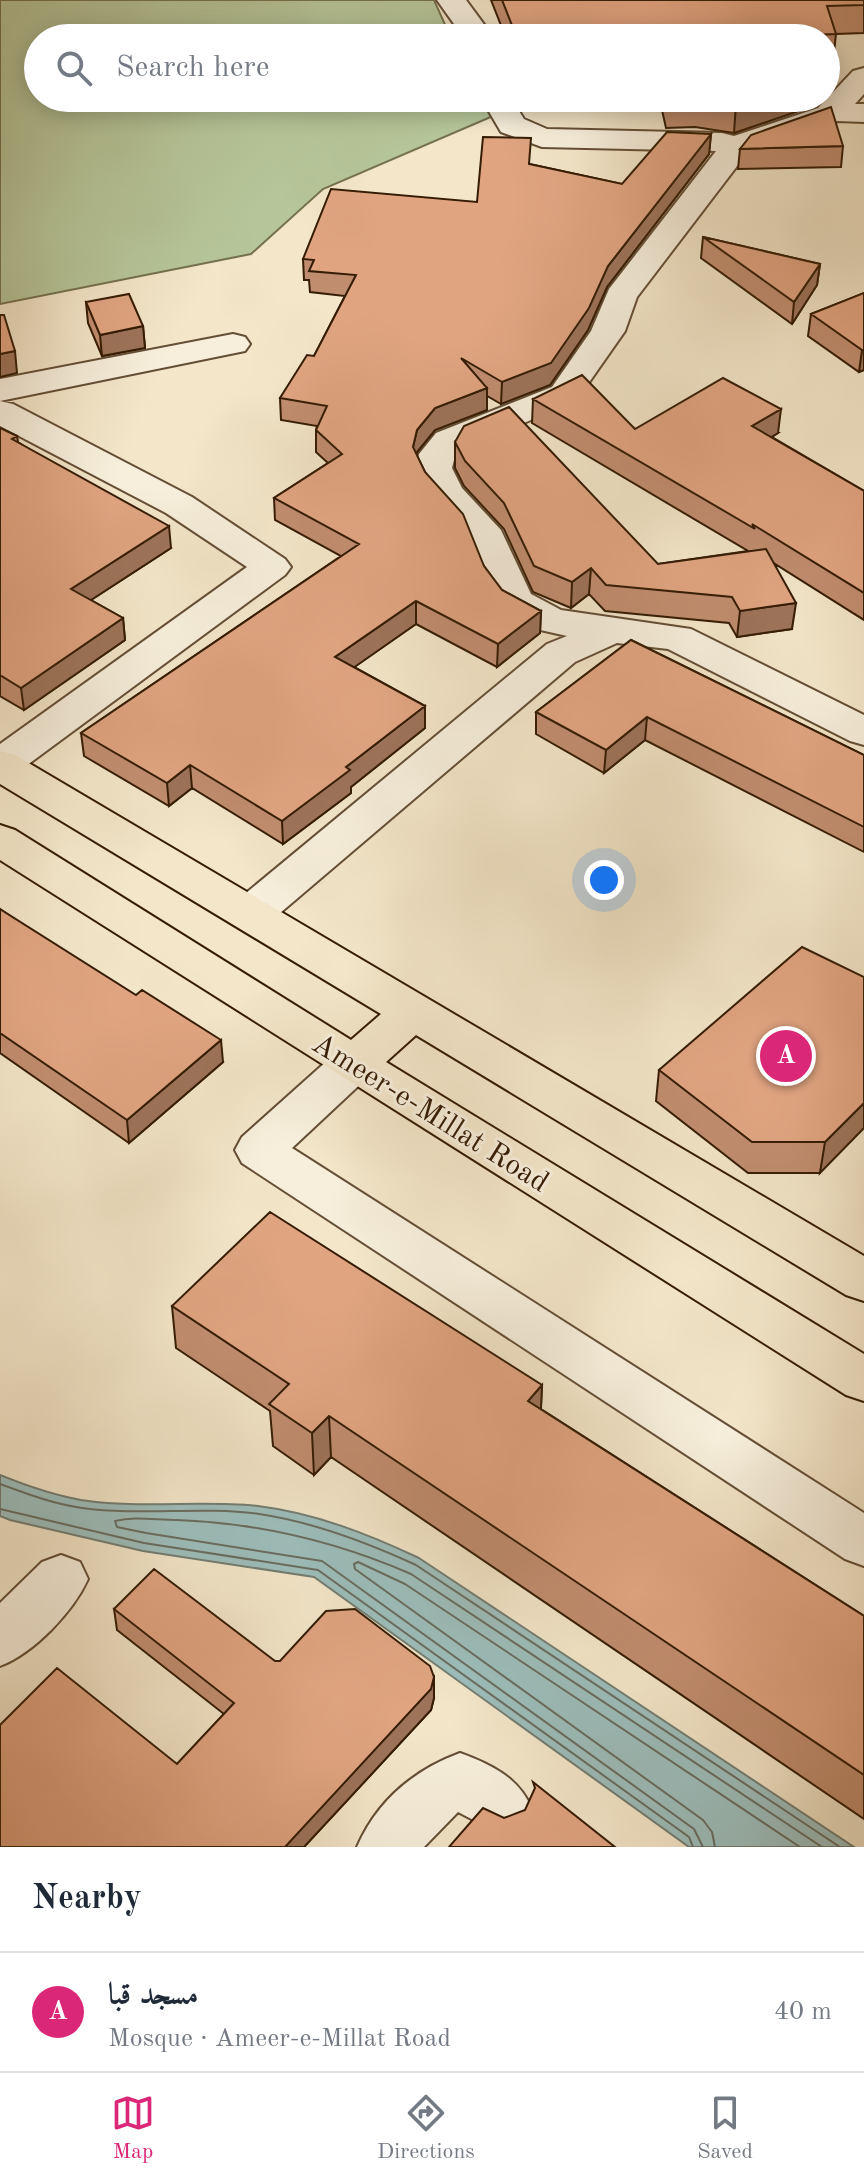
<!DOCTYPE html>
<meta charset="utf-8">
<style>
:root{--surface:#fff;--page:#f2f2f3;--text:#1f2937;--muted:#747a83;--line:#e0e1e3;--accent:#db2777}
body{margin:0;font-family:"Old Standard TT",Amiri,serif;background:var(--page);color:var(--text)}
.you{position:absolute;left:604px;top:880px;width:28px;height:28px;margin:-20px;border:6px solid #fff;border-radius:50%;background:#1a73e8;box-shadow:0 0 0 12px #1a73e833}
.badge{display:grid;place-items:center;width:52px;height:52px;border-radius:50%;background:var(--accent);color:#fff;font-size:26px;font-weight:700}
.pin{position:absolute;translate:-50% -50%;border:4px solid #fff;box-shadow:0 2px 8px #0006}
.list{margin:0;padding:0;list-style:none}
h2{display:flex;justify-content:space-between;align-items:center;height:104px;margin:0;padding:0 32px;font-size:34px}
h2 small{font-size:26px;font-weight:400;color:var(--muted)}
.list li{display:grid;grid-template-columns:52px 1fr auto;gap:24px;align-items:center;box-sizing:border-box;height:120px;padding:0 32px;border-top:2px solid var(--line)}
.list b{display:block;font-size:30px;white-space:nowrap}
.list p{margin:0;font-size:26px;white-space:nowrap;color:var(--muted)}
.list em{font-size:26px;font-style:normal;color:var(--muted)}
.icon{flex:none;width:44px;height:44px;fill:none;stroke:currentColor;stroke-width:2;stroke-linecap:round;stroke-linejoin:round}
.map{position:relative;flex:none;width:864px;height:1847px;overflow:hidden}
.search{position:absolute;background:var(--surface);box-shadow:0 4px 20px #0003;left:24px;right:24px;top:24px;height:88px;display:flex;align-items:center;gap:20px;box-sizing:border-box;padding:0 28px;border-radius:44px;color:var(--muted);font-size:30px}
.sheet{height:224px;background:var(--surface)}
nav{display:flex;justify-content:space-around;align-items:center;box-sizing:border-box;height:112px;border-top:2px solid var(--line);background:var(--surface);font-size:22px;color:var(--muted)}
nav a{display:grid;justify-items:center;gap:4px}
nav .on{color:var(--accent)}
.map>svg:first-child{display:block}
.green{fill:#b6c69a;stroke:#76714f;stroke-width:2}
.water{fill:#9dbebc;stroke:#737d72;stroke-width:2}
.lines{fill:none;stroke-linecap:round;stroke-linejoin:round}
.shore{stroke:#696d60;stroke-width:2}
.minor-casing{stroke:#644e35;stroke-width:4}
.major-casing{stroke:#351c04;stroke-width:4}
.minor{fill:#f7efdc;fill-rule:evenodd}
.major{fill:#f3e6c9;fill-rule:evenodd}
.wall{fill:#c18d6f;stroke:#351c04;stroke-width:2}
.shaded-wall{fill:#9d735a;stroke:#351c04;stroke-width:2}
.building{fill:#e0a481;stroke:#351c04;stroke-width:2}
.labels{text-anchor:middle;stroke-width:6;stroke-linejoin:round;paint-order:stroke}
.street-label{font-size:30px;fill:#351c04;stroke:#f7efdc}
</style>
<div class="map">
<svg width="864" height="1847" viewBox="0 0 864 1847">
<rect width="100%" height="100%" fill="#f3e6c9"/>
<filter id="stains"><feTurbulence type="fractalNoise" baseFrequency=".0025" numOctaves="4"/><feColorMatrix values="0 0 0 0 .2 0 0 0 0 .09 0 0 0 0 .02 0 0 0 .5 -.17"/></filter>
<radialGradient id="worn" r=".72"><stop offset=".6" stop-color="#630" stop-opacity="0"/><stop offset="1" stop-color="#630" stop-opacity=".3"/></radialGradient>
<path class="green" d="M0 0H434L451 38H38V98H481L493 116 323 189 251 254 0 304Z"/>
<path class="water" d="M0 1475C27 1486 53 1495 81 1500 139 1509 200 1500 258 1506 315 1513 368 1534 419 1558L854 1847H689L314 1577 143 1551 10 1520 0 1516Z"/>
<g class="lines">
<path class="shore" d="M0 1484C27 1494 54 1504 82 1508 141 1516 201 1506 259 1514 314 1522 366 1542 416 1565L840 1847
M0 1509 144 1543 318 1570 689 1837 693 1847
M703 1847 694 1829 322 1561 146 1533 117 1527 115 1521C135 1516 156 1520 177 1520 260 1523 335 1541 411 1574L822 1847
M715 1847 712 1832 703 1820 355 1569 354 1564 358 1562 405 1584 800 1847"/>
<g class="minor-casing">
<path id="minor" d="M437 0H466L494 38H464Z
M864 68V94L855 104H864V122L837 121 747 153 637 297 625 331 576 401 462 449 455 456 452 468 462 488 501 530 531 594 561 610 691 629 864 715V745L850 741 668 649 617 643 575 662 266 925 250 929 234 925 228 914 234 903 547 644 567 636 536 629 503 610 486 586 465 534 428 493 416 468 419 454 436 433 552 387 591 331 609 289 716 151 542 147 501 132 481 98H511L524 119 547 129 722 133 734 136 818 108 853 71Z
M233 334 245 337 250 344 245 351 0 401V379Z
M0 401 13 404 192 497 285 559 291 567 285 575 15 774 0 778V744L247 567 166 513 0 426Z
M353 1047 369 1052 376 1064 369 1076 292 1148 864 1513V1566L845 1559 242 1163 235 1150 242 1137 337 1052Z
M61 1555 80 1562 88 1579C73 1612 34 1653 0 1666V1603L42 1562Z
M460 1753C490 1764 518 1777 531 1807L523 1827 502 1835 458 1812 424 1847H357C377 1801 414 1770 460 1753Z"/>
</g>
<g class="major-casing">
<path id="major" d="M0 751 15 755 864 1256V1301L846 1295 416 1035 386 1062 864 1354V1401L846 1395 0 860V825L15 830 351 1040 381 1014 0 784Z"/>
</g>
<use href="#minor" class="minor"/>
<use href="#major" class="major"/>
</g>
<path class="wall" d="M491 0H864V33L836 34 833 62H826V38H506Z
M520 98H568L567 104 520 102Z
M583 98H821L820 101 816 105 734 133 695 127 666 128 660 101Z
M711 134 709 154 607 287 588 330 550 385 501 404 487 396V410L435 430 417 452 416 454 425 472 484 566 502 590 541 611 540 633 497 667 416 624 354 667 425 706V728L351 787V793L283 844 192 788 169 806 84 756 81 733 341 556 275 520 274 498 328 463 316 452V430L317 426 281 420 280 398 314 356 345 296 310 292 309 280H304L303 259 477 202 530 164 622 184Z
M843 146 841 167 738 169 740 149Z
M703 237 820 264 817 285 792 324 701 258Z
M864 293V370L859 372 808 336 811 314Z
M86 302 143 326 145 348 102 356 88 323Z
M533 399 635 429 778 433 772 437 864 491V620L775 564 792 629 737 637 729 623 605 611 589 594 571 608 533 592 504 529 464 486 455 468V442L658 564 748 551 532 423Z
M0 428 17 436 18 442 171 548 91 600 123 618 125 640 24 710 0 696Z
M631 640 864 755V852L645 740 604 773 536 734V712Z
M0 909 223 1062 129 1143 0 1053Z
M864 977 820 1173H748L656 1101 659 1070Z
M172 1306 542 1385 541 1409 864 1616V1819L331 1457 314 1475 273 1446 270 1411 176 1348Z
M114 1609 275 1661 434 1698 431 1710 304 1847H0L177 1764 224 1714 117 1630Z"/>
<path class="shaded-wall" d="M755 98H821L820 101 816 105 734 133 736 104Z
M711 134 709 154 607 287 588 330 550 385 501 404 502 382 608 266Z
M820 264 817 285 792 324 794 302Z
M143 326 145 348 102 356 100 335Z
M862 350H864V370L859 372Z
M15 351 17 373 0 377V354Z
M487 388V410L435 430 417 452 413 469V447L417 430 435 408Z
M781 409 778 433 750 450 752 426Z
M169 526 171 548 74 611 71 589Z
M591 568 589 594 571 608 572 582Z
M416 601V624L336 680 335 657Z
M796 603 792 629 737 637 740 611Z
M541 611 540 633 497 667 498 644Z
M123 618 125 640 24 710 21 688Z
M425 706V728L351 787V793L283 844 282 821 346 767Z
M647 717 645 740 604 773 606 750Z
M190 765 192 788 169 806 167 783Z
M221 1040 223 1062 129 1143 127 1120Z
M864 1103V1128L820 1173 825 1142Z
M542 1385 540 1427 528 1401Z
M329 1416 331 1457 314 1475 312 1433Z
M434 1677V1698L431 1710 304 1847H285Z"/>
<path class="building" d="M502 0H864V5L827 6 836 34 811 35 812 38H517Z
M668 98H755L736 104 698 98 668 100Z
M831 107 843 146 740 149 751 135Z
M667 132 711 134 608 266 589 308 551 363 502 382 461 358 487 388 435 408 417 430 413 447 425 472 463 514 484 566 502 590 541 611 498 644 416 601 335 657 425 706 346 767 350 770 282 821 190 765 167 783 81 733 359 544 274 498 342 454 316 430 327 406 280 398 307 355 314 356 356 275 309 271 314 260 303 259 331 189 477 202 483 137 531 138 529 164 622 184Z
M703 237 820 264 794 302Z
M864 293V350H862L811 314Z
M129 294 143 326 100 335 86 302Z
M0 315H4L15 351 0 354Z
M582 375 635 429 723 378 781 409 752 426 864 491V593L752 524 755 529 533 399Z
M509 407 658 564 766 549 796 603 740 611 732 597 606 585 591 568 572 582 534 566 504 503 465 461 455 442 464 426Z
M0 428 17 436 12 439 169 526 71 589 123 618 21 688 0 675Z
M631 640 864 755V827L647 717 606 750 536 712Z
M0 909 136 995 142 990 221 1040 127 1120 0 1033Z
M802 947 864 977V1103L825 1142H752L659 1070Z
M270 1212 542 1385 528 1401 864 1616V1775L329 1416 312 1433 269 1404 289 1384 172 1306Z
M154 1569 275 1661H280L326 1611 355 1609 430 1666 434 1677 431 1689 285 1847H0V1725L57 1668 177 1764 234 1703 114 1609Z
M533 1782 615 1847H449L483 1808 504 1818 525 1810 535 1788Z"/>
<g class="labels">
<g class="street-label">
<text transform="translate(431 1112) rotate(32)" y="10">Ameer-e-Millat Road</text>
</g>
</g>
<rect width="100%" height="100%" filter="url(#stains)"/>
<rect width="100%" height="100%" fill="url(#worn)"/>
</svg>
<div class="you"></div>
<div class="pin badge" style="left:786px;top:1056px">A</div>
<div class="search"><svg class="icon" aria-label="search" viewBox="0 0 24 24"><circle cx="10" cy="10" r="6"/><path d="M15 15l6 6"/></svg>Search here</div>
</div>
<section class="sheet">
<h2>Nearby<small></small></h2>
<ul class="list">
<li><span class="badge">A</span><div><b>مسجد قبا</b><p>Mosque · Ameer-e-Millat Road</p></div><em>40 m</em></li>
</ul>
</section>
<nav>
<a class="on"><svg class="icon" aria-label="map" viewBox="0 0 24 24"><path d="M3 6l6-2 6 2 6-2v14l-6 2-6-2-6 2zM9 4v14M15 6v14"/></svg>Map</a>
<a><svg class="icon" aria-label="directions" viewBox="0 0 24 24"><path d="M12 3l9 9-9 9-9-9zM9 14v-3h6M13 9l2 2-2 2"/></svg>Directions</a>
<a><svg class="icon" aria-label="saved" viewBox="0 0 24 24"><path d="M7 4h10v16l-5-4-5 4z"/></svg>Saved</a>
</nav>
